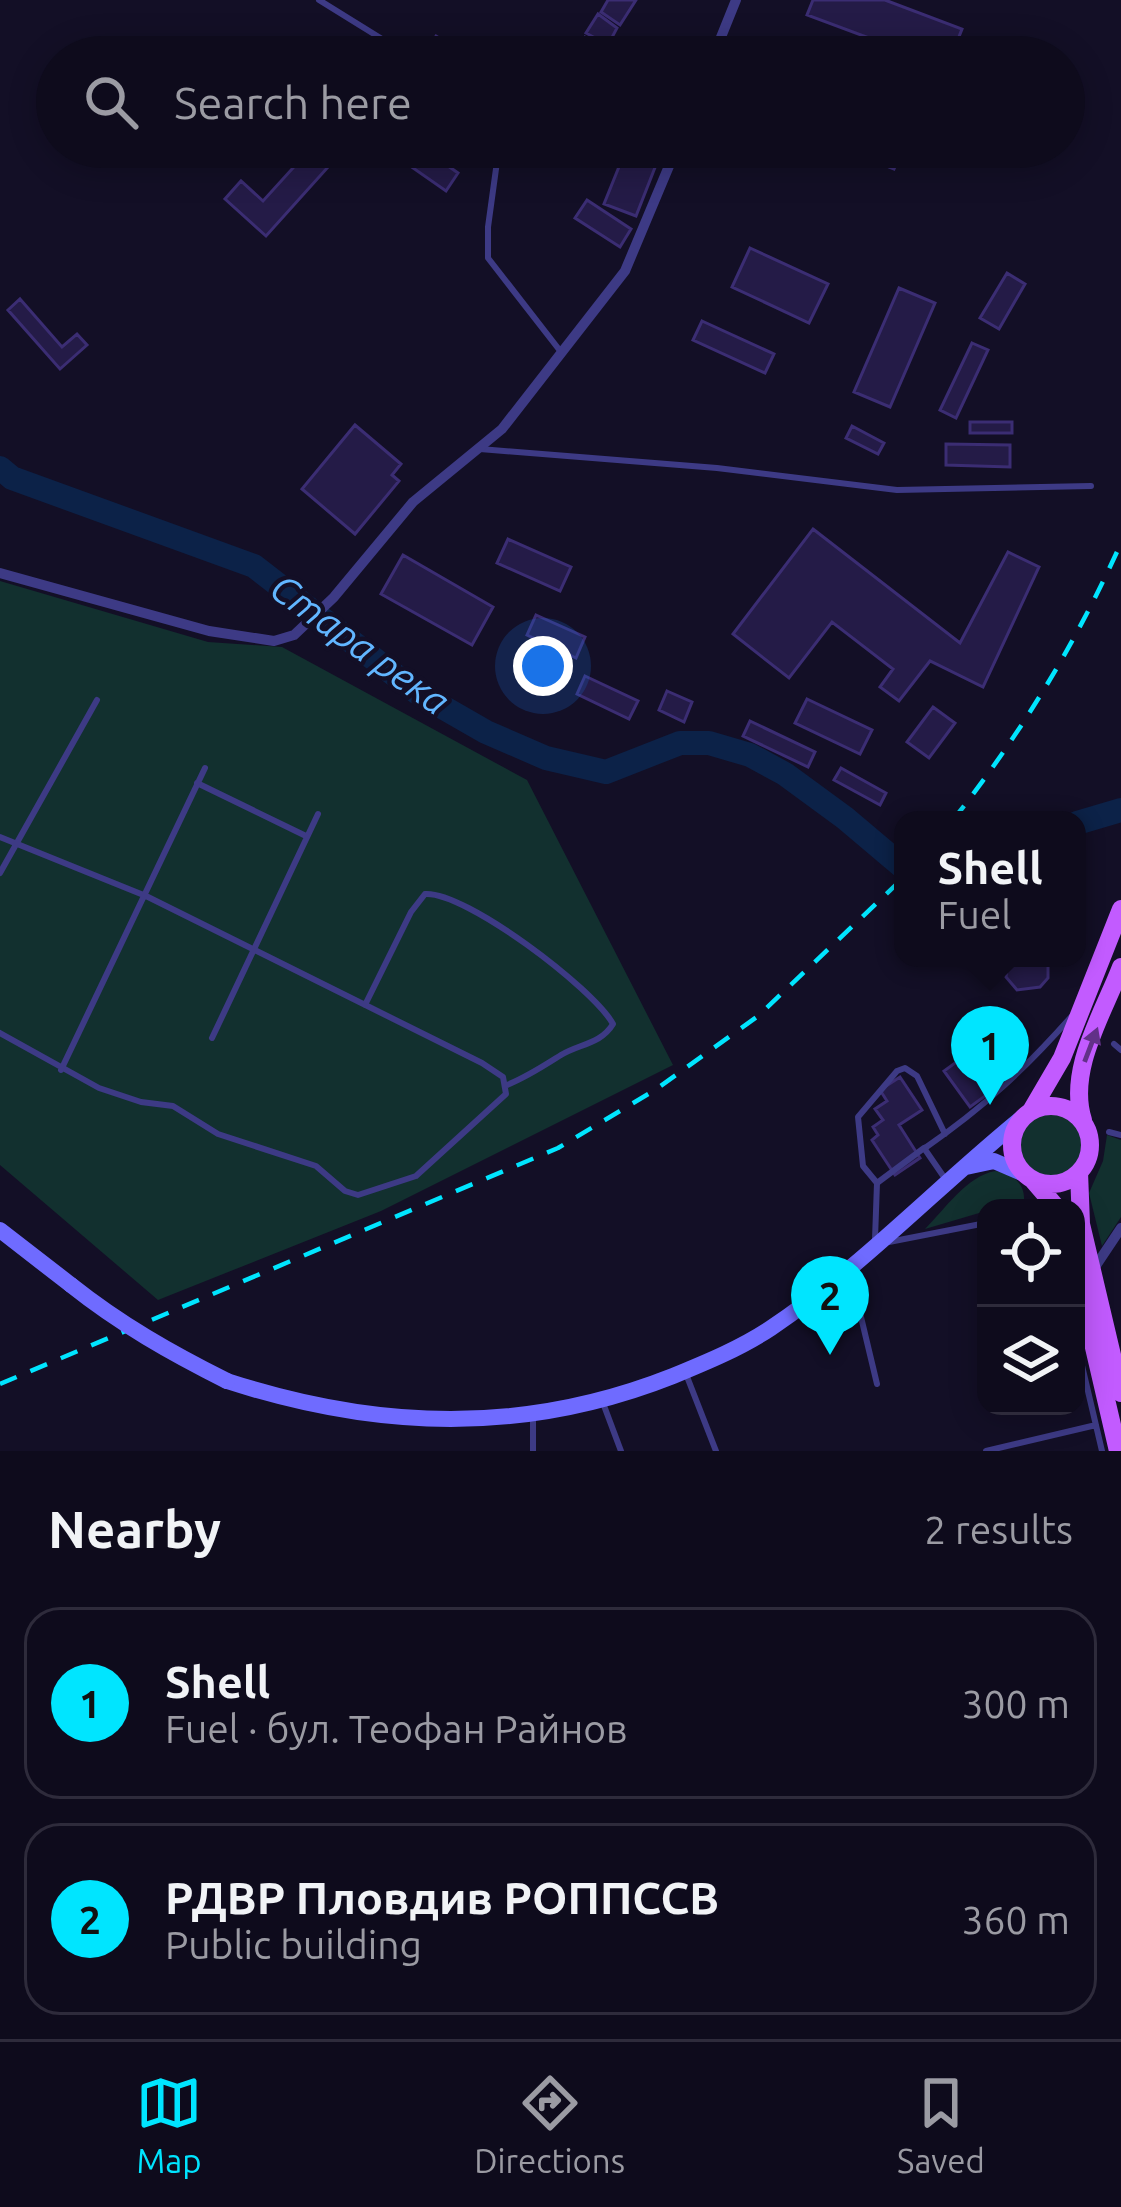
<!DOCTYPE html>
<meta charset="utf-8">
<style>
:root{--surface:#0e0b1c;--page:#171425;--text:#f1f3f6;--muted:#9b9ba3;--line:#2e2b3b;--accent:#00e5ff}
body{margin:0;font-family:Ubuntu,sans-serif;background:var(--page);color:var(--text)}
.controls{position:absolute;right:36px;bottom:36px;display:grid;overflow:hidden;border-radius:24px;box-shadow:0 6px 30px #0003}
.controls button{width:108px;height:108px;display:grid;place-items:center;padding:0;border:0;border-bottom:3px solid var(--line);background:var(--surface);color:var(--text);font:60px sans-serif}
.you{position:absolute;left:543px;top:666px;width:42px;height:42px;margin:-30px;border:9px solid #fff;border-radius:50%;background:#1a73e8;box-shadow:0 0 0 18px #1a73e833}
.badge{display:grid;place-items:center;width:78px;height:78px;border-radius:50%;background:var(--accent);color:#111;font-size:39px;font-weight:700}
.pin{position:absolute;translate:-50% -99px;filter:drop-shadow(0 3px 6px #0008)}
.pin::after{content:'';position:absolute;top:63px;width:42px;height:36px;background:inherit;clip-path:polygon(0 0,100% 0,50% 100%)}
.popup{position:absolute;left:894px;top:811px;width:192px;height:156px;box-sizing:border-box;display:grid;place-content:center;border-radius:24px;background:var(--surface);filter:drop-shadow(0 3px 9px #0005);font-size:39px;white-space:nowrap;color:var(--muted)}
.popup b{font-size:45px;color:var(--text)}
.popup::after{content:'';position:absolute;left:50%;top:100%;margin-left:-24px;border:24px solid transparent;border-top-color:var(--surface)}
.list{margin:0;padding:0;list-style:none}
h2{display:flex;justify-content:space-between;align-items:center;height:156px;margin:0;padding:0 48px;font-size:51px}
h2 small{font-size:39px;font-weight:400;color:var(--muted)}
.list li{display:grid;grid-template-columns:78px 1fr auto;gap:36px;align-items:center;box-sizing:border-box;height:192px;margin:0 24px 24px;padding:0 24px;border:3px solid var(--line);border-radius:36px}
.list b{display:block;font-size:45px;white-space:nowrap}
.list p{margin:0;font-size:39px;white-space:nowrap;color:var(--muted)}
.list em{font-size:39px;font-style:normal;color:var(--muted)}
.icon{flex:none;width:66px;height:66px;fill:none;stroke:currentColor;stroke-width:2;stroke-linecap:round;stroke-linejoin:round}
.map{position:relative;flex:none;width:1121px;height:1451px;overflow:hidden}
.search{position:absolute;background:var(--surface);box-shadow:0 6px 30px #0003;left:36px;right:36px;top:36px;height:132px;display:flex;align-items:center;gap:30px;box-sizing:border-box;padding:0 42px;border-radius:66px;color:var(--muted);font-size:45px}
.sheet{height:588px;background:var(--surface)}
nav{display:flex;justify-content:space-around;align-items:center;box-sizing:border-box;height:168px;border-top:3px solid var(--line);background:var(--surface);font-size:33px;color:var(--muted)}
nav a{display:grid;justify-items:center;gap:6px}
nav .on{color:var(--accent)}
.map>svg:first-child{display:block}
.green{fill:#12302f}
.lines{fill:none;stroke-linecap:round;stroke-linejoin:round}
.river{stroke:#0c2248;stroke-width:24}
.building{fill:#241b47;stroke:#3b2d73;stroke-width:3}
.lane{stroke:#3d3a85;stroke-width:6}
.street{stroke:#3d3a85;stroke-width:10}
.secondary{stroke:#6f6bff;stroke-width:16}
.primary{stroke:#c25bff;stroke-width:18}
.rail{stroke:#00e5ff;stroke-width:4.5;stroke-dasharray:18 15;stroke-linecap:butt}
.secondary-bridge{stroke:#6f6bff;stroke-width:16}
.oneway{fill:#623188}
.labels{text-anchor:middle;stroke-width:9;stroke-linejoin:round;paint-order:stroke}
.water-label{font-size:39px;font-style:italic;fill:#62b6ff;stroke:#130f26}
</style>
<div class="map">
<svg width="1121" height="1451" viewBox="0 0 1121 1451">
<rect width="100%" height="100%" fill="#130f26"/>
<path class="green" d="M0 581 208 642 282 647 527 780 673 1065 381 1211 158 1300 0 1165Z
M1019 1144a32 32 0 1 1 64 0a32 32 0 1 1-64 0Z
M1107 1135 1121 1140V1217L1102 1246 1089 1193 1103 1161Z
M995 1171C1012 1173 1025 1183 1024 1200L986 1208V1211L925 1229C944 1210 967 1176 995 1171Z"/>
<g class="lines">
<path class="river" d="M0 468 12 478 254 566 418 693 486 732 546 758 606 772 680 743H709L750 755 785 774 845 818 903 867
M1077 823 1121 810"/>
</g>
<path class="building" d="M608 0H636L620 25 601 12Z
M813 0H885L962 29 951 57H920L807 15Z
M598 14 617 28 608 45 586 33Z
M436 36 469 57H439L427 50Z
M585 37 608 48 602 57 573 55Z
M312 147H346L266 236 225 199 241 181 263 201Z
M383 147H421L458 173 446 191Z
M627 147H663L636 216 604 204Z
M859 147H903L894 169 857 154Z
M587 200 631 229 620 247 575 218Z
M750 248 828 284 809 323 732 287Z
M1007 273 1025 284 999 329 980 318Z
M899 288 935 303 890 407 854 392Z
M20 299 62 347 77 334 87 345 60 369 8 310Z
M702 321 774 354 765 373 693 340Z
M972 343 988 350 956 418 940 410Z
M970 422H1012V433H970Z
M355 425 401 464 392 475 399 481 355 534 302 489Z
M852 426 884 443 878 454 846 438Z
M946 444 1010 445V467L946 465Z
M813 529 960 643 1008 552 1039 567 983 687 930 661 899 701 880 687 893 669 832 622 789 678 733 634Z
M508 539 571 567 560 591 497 563Z
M403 555 493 607 472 645 381 594Z
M536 615 585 637 576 658 527 635Z
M585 676 638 701 629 719 577 694Z
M667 691 692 702 684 722 659 710Z
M807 699 872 730 860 754 795 723Z
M933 707 955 723 929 758 907 742Z
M750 721 815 752 808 767 743 736Z
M841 768 886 793 880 805 834 780Z
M1008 958H1048V978L1040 987 1017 990 1006 977Z
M970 1052 996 1088 970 1107 944 1071Z
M900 1077 922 1110 899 1125 920 1158 895 1175 872 1140 878 1135 873 1127 883 1120 875 1109 887 1101 880 1090Z"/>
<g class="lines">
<path class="lane" d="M319 0 411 57
M499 147 488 227V258L561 352
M480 449 717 468 897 490 1091 486
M197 783 306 836
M0 837 146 896 482 1063 503 1077 506 1094 416 1176 358 1195 345 1191 316 1166 218 1134 173 1106 141 1102 99 1088 0 1033
M0 873 97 700
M365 1005 411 912 425 894C465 891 593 988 613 1024 601 1044 579 1044 561 1055 542 1067 527 1077 507 1085
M212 1038 318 814
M1114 1044 1121 1050
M61 1070 205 768
M1109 1132 1121 1135
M925 1148C984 1107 1023 1071 1071 1017
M877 1183 863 1166 858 1117 897 1071 905 1068 917 1076 945 1134
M875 1239 877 1183 924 1148 946 1180
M889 1242 986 1223
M850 1271 877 1384
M1076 1340 1102 1451
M686 1374 716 1451
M603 1403 621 1451
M533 1451V1418
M986 1451 1096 1425"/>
<path class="street" d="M713 57 736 0
M0 573 209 631 274 641 294 635 334 597 413 502 502 429 625 271 677 147
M1093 1270 1121 1228"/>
<path class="secondary" d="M966 1167 994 1161 1024 1174
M0 1230 71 1285
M227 1381C378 1430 524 1435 673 1376 707 1362 741 1348 771 1328 862 1267 939 1185 1023 1117"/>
<path class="primary" d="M1012 1145a39 39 0 1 1 78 0a39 39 0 1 1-78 0Z
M1031 1111 1062 1058 1121 909
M1083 1120C1067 1070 1103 1014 1121 967
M1079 1172 1081 1224 1121 1393
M1032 1179 1057 1208
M1076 1270 1118 1451"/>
<path class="rail" d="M953 820C1021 734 1076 643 1121 543
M0 1384 558 1148 655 1090 758 1016 903 878"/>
<path class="secondary-bridge" d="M71 1285C120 1324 171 1353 227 1381"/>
</g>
<defs><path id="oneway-solid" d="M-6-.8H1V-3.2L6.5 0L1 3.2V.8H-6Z" transform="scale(3)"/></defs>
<use class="oneway" href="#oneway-solid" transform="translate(1091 1045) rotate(-69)"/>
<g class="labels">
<g class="water-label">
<text transform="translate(360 644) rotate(36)" y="14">Стара река</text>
</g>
</g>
</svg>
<div class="controls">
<button><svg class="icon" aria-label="locate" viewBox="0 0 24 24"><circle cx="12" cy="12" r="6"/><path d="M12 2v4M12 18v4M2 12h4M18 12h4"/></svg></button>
<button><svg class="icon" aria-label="layers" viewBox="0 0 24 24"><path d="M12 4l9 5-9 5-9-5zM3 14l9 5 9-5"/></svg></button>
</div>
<div class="you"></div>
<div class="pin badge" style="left:990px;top:1105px">1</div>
<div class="popup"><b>Shell</b>Fuel</div>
<div class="pin badge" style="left:830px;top:1355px">2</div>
<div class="search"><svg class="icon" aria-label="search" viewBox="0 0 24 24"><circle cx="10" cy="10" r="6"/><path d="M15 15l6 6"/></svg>Search here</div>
</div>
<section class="sheet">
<h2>Nearby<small>2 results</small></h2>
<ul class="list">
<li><span class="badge">1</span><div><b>Shell</b><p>Fuel · бул. Теофан Райнов</p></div><em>300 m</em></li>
<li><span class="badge">2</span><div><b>РДВР Пловдив РОППССВ</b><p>Public building</p></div><em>360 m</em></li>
</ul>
</section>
<nav>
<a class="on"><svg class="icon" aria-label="map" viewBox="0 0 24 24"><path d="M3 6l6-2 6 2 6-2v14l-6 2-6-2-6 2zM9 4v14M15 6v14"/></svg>Map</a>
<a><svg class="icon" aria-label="directions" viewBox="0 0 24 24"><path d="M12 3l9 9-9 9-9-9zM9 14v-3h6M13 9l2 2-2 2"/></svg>Directions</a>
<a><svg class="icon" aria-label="saved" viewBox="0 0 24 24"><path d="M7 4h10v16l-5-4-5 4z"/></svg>Saved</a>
</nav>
